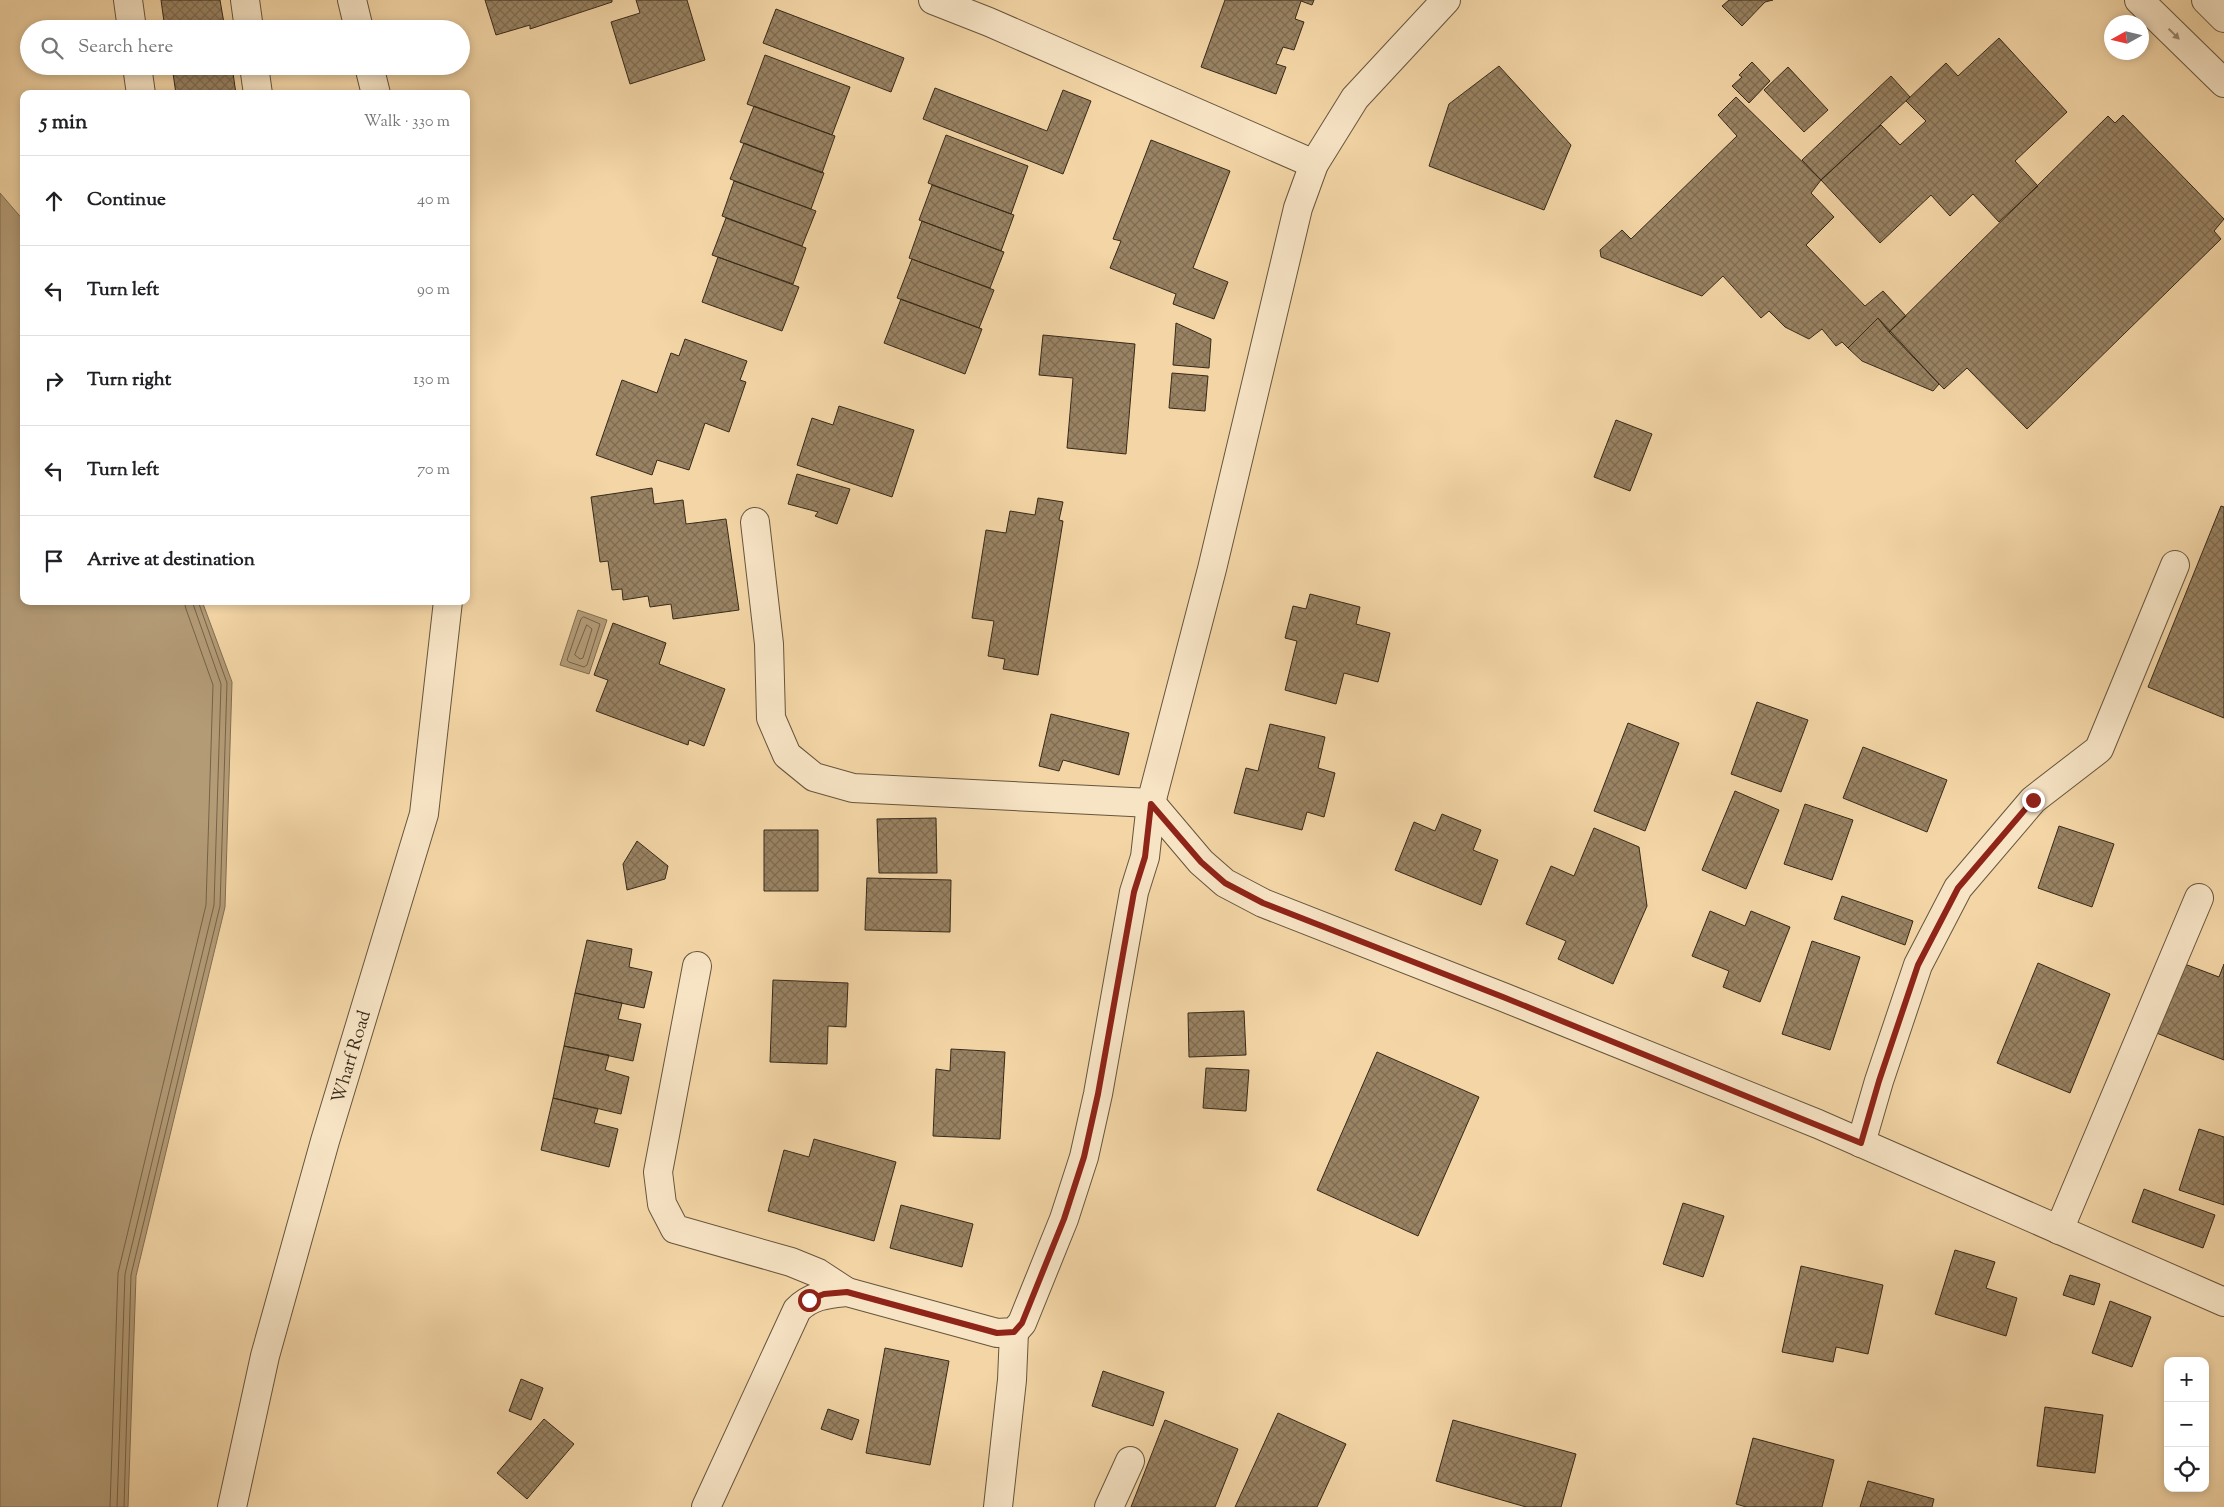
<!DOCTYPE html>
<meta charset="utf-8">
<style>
:root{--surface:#fff;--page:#f2f2f2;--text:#202124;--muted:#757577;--line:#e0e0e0}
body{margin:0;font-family:"Sorts Mill Goudy",serif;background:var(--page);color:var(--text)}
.controls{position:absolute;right:15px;bottom:15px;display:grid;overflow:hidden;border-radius:10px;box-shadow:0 2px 8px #0003}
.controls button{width:45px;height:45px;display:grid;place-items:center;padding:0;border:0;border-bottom:1px solid var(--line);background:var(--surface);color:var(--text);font:25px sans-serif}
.compass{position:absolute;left:2104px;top:15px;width:45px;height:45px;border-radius:50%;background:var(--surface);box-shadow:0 2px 8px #0003;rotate:262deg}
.stop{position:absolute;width:15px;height:15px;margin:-11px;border:4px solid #8f2418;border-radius:50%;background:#fff}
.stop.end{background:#8f2418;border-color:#fff;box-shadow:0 1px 5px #0008}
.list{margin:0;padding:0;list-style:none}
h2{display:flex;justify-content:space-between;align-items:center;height:65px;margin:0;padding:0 20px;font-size:21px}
h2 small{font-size:16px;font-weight:400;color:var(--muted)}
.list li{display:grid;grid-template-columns:32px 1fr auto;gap:15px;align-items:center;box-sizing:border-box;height:90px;padding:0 20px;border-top:1px solid var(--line)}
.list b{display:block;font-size:19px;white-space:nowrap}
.list em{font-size:16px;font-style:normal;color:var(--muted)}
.icon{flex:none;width:28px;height:28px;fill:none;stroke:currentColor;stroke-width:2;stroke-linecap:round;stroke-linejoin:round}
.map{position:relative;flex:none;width:2224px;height:1507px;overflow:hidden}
.search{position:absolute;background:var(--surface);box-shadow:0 2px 8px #0003;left:20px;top:20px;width:450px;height:55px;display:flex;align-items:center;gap:12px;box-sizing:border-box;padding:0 18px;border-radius:28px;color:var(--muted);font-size:19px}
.panel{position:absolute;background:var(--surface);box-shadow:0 2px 8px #0003;left:20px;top:90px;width:450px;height:515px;border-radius:10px}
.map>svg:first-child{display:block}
.water{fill:#b39b76;stroke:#816e51}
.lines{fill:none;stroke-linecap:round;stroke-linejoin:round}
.shore{stroke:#756248;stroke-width:1}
.building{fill:url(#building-cross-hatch);stroke:#372a1a}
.minor-casing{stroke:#66553d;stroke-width:30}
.minor{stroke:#f7e4c5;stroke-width:28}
.oneway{fill:#978770}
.route{stroke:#8f2418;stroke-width:6}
.labels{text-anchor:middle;stroke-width:4;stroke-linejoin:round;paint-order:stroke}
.street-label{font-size:18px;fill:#372a1a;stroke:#f7e4c5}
</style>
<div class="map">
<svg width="2224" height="1507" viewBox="0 0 2224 1507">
<defs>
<pattern id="building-cross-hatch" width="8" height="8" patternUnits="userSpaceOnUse" patternTransform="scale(1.25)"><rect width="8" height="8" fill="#998363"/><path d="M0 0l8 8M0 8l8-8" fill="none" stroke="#7e6b51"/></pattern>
</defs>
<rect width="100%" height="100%" fill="#f3d5a6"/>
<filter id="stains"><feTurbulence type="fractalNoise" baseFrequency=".004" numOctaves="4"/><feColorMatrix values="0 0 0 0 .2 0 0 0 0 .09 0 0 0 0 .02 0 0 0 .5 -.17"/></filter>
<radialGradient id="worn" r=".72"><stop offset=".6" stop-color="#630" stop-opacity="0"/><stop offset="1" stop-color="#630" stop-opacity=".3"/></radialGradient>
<path class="water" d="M0 193 24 221V601H202L232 682 225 907 136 1276 128 1507H0Z
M578 610 607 620 589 674 560 665Z"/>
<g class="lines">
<path class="shore" d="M584 617 600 624 587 665 584 667 569 662 567 660 581 619Z
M587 625 592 629 583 658 580 659 575 655Z
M110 1507 118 1273 206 905 213 685 186 609 184 601
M117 1507 125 1274 214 905 221 684 192 601
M124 1507 131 1275 220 906 227 683 198 601"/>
</g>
<path class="building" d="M161 0H220L225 29H165Z
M485 0H612V2L530 29V25L496 35Z
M636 0H687L705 60 630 84 611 22 640 13Z
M1225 0H1314L1312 5 1301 1 1295 19 1304 22 1294 50 1283 47 1276 64 1286 67 1276 94 1201 67Z
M1729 0H1773L1765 2 1742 26 1722 6Z
M776 9 904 58 891 92 763 43Z
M1999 38 2067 112 2015 161 2038 186 1999 222 1973 194 1950 216 1931 195 1880 243 1821 180 1881 125 1900 145 1926 121 1906 101 1946 63 1958 76Z
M765 55 850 87 832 135 747 104Z
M1752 62 1770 81 1749 103 1732 86 1742 77 1739 75Z
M172 66H232L236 94H176Z
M1499 66 1571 145 1544 210 1429 166 1449 104Z
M1788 67 1828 110 1804 132 1764 90Z
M1891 76 1910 97 1821 180 1802 160Z
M935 88 1047 131 1063 90 1091 101 1063 174 923 119Z
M1736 97 1821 180 1811 193 1834 217 1806 245 1865 306 1883 291 1906 316 1889 332 1878 318 1848 348 1842 342 1836 346 1822 329 1809 339 1785 327 1769 311 1761 318 1723 276 1702 296 1601 257 1600 250 1622 230 1631 239 1737 136 1718 115Z
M754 106 835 136 822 173 740 142Z
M2123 115 2224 219 2214 231 2221 239 2027 429 1967 368 1944 389 1889 332 2108 116 2115 123Z
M946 135 1028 166 1011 214 928 183Z
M1151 140 1230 171 1193 268 1228 282 1214 319 1173 304 1176 294 1110 268 1121 241 1113 239Z
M744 143 824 173 811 209 730 179Z
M734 181 816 211 802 246 722 216Z
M932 185 1014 215 1001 251 919 220Z
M726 218 806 248 793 284 712 255Z
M922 221 1004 252 990 288 909 258Z
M718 257 799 287 782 331 702 302Z
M912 259 994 290 979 328 897 298Z
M901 299 982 329 965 374 884 343Z
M1878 318 1939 384 1933 391 1862 361 1848 348Z
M1176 323 1211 339 1209 368 1173 365Z
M1043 335 1135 344 1126 454 1067 448 1073 378 1039 375Z
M685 339 747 361 740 380 746 382 729 432 705 423 689 470 657 460 652 475 596 455 622 380 657 393 671 353 679 356Z
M1172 373 1208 376 1205 411 1169 408Z
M839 406 914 430 892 497 797 465 812 418 833 425Z
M1616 420 1652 434 1630 491 1594 477Z
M797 474 850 489 837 524 815 516 818 512 788 504Z
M652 488 654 504 683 500 686 524 726 519 739 610 673 619 671 604 650 607 648 596 623 600 622 589 612 590 608 561 600 562 591 497Z
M1038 498 1063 502 1059 520 1063 521 1038 675 1003 669 1005 659 988 656 994 621 972 618 986 530 1006 533 1010 511 1035 515Z
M2221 506 2224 507V718L2148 687Z
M1310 594 1360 607 1356 624 1390 633 1378 682 1344 673 1336 704 1285 690 1297 641 1285 638 1293 606 1306 609Z
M613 623 666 643 659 664 725 689 704 746 689 740 688 745 596 711 608 680 594 675Z
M1757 702 1808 720 1781 792 1731 774Z
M1051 714 1129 733 1119 775 1063 760 1059 771 1039 766Z
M1628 723 1679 743 1645 831 1594 811Z
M1270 724 1325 737 1318 768 1335 773 1324 817 1307 812 1302 830 1234 813 1246 768 1258 771Z
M1863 747 1947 780 1927 832 1843 798Z
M1735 791 1779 810 1746 889 1702 870Z
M1805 804 1853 820 1832 880 1784 864Z
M1442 814 1481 830 1473 850 1498 860 1481 905 1395 870 1414 822 1435 831Z
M936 818 937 873H879L877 819Z
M2059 826 2114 844 2092 907 2038 888Z
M1594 828 1639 847 1647 906 1613 984 1558 959 1566 941 1526 924 1551 866 1574 876Z
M764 830H818V891H764Z
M637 841 668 866 665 879 627 890 623 864Z
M867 878 951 880 950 932 865 930Z
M1842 896 1913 921 1905 945 1834 919Z
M1710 911 1745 926 1751 911 1790 927 1760 1002 1723 987 1729 971 1692 956Z
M587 940 632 949 629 967 652 972 644 1008 575 993Z
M1812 941 1860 957 1830 1050 1782 1034Z
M2038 963 2110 994 2070 1093 1997 1063Z
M2182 963 2219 977 2224 964V1060L2154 1032Z
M773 980 848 983 846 1027 828 1026 827 1064 770 1062Z
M575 993 622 1003 618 1019 641 1024 633 1061 564 1046Z
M1244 1011 1246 1055 1189 1057 1188 1013Z
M564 1046 609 1055 605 1070 629 1077 621 1114 553 1098Z
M951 1049 1005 1052 1000 1139 933 1136 936 1069 950 1071Z
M1377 1052 1479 1097 1418 1236 1317 1190Z
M1206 1068 1249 1070 1246 1111 1203 1108Z
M553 1098 598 1109 594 1123 618 1129 609 1167 541 1150Z
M2199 1129 2224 1137V1205L2179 1190Z
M814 1139 896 1162 874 1241 768 1211 784 1150 809 1157Z
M2144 1189 2215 1215 2203 1248 2132 1222Z
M1683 1203 1724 1216 1703 1277 1663 1264Z
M901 1205 973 1224 962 1267 890 1248Z
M1955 1250 1995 1262 1986 1288 2017 1298 2006 1336 1935 1314Z
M1801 1266 1883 1285 1868 1354 1836 1347 1833 1362 1782 1352Z
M2070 1275 2100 1284 2094 1305 2063 1295Z
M2110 1301 2151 1317 2132 1367 2092 1353Z
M885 1348 949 1361 930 1465 866 1453Z
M1103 1371 1164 1392 1153 1426 1092 1406Z
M521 1379 543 1388 531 1420 509 1411Z
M2045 1407 2103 1415 2095 1473 2037 1466Z
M828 1409 859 1420 852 1440 821 1429Z
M1278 1413 1346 1444 1317 1507H1235Z
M544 1419 574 1444 527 1499 497 1473Z
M1165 1420 1238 1449 1215 1507H1131Z
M1453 1420 1576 1454 1561 1507H1526L1436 1481Z
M1753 1438 1834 1460 1822 1507H1746L1736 1504Z
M1868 1481 1934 1499 1932 1507H1860Z"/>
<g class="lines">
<g class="minor-casing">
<g id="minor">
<path d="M128 0 132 29"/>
<path d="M245 0 249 29"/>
<path d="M352 0 359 29"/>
<path d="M933 0 989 22 1314 164"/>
<path d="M2139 0 2224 83"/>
<path d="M2206 0 2224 18"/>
<path d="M137 66 141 94"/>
<path d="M254 66 258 94"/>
<path d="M369 66 376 94"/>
<path d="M755 522 769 644 771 718 787 755 814 777 853 788 1151 803 1201 862 1225 883 1263 903 1503 997 1818 1124 2224 1302"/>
<path d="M697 966 658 1172 662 1204 675 1229 791 1262 818 1273 847 1292"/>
<path d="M1861 1143 1879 1081 1918 965 1958 888 2033 800 2099 749 2175 565"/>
<path d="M2059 1230 2199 898"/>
<path id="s1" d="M232 1507 265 1356 325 1141 424 814 448 601"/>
<path d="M706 1507 797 1310C811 1295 828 1294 847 1292L997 1333 1014 1332 1022 1323 1064 1219 1084 1157 1098 1094 1134 892 1145 857 1151 803 1212 569 1298 208 1314 164 1355 98 1446 0"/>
<path d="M998 1507 1012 1380 1014 1332"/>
<path d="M1109 1507 1130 1461"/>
</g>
</g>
<use href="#minor" class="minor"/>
</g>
<defs><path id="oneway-solid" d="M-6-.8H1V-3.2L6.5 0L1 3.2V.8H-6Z" transform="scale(1.25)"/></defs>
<use class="oneway" href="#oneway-solid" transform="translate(2174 34) rotate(44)"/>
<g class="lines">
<path class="route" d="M809 1300 824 1294 847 1292 997 1333 1014 1332 1022 1323 1064 1219 1084 1157 1098 1094 1134 892 1145 857 1151 804 1201 862 1225 883 1263 903 1503 997 1861 1143 1879 1081 1918 965 1958 888 2033 800"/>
</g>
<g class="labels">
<g class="street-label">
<text dy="6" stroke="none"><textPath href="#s1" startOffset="466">Wharf Road</textPath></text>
</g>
</g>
<rect width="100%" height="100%" filter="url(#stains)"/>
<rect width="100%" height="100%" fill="url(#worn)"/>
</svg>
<div class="controls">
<button>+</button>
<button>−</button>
<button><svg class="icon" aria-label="locate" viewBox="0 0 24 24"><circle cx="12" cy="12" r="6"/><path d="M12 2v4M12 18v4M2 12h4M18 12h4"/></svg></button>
</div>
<svg class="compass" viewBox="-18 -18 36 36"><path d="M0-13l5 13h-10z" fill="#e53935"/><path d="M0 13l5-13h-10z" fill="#757577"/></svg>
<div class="stop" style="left:809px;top:1300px"></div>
<div class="stop end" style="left:2033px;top:800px"></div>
<div class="search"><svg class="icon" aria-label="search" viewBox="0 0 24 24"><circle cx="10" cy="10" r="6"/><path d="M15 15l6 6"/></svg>Search here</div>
<section class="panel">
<h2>5 min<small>Walk · 330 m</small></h2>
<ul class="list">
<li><svg class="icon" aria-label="ahead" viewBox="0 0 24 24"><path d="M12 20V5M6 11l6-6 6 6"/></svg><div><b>Continue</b></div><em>40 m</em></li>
<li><svg class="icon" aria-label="left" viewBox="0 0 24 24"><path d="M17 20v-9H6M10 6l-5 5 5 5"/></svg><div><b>Turn left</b></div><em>90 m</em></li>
<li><svg class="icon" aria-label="right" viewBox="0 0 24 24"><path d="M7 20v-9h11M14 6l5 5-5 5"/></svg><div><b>Turn right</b></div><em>130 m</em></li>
<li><svg class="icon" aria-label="left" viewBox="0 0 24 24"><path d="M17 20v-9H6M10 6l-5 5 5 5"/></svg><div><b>Turn left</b></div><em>70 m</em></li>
<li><svg class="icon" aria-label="arrive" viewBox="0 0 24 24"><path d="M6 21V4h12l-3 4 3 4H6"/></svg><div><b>Arrive at destination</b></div></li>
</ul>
</section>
</div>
